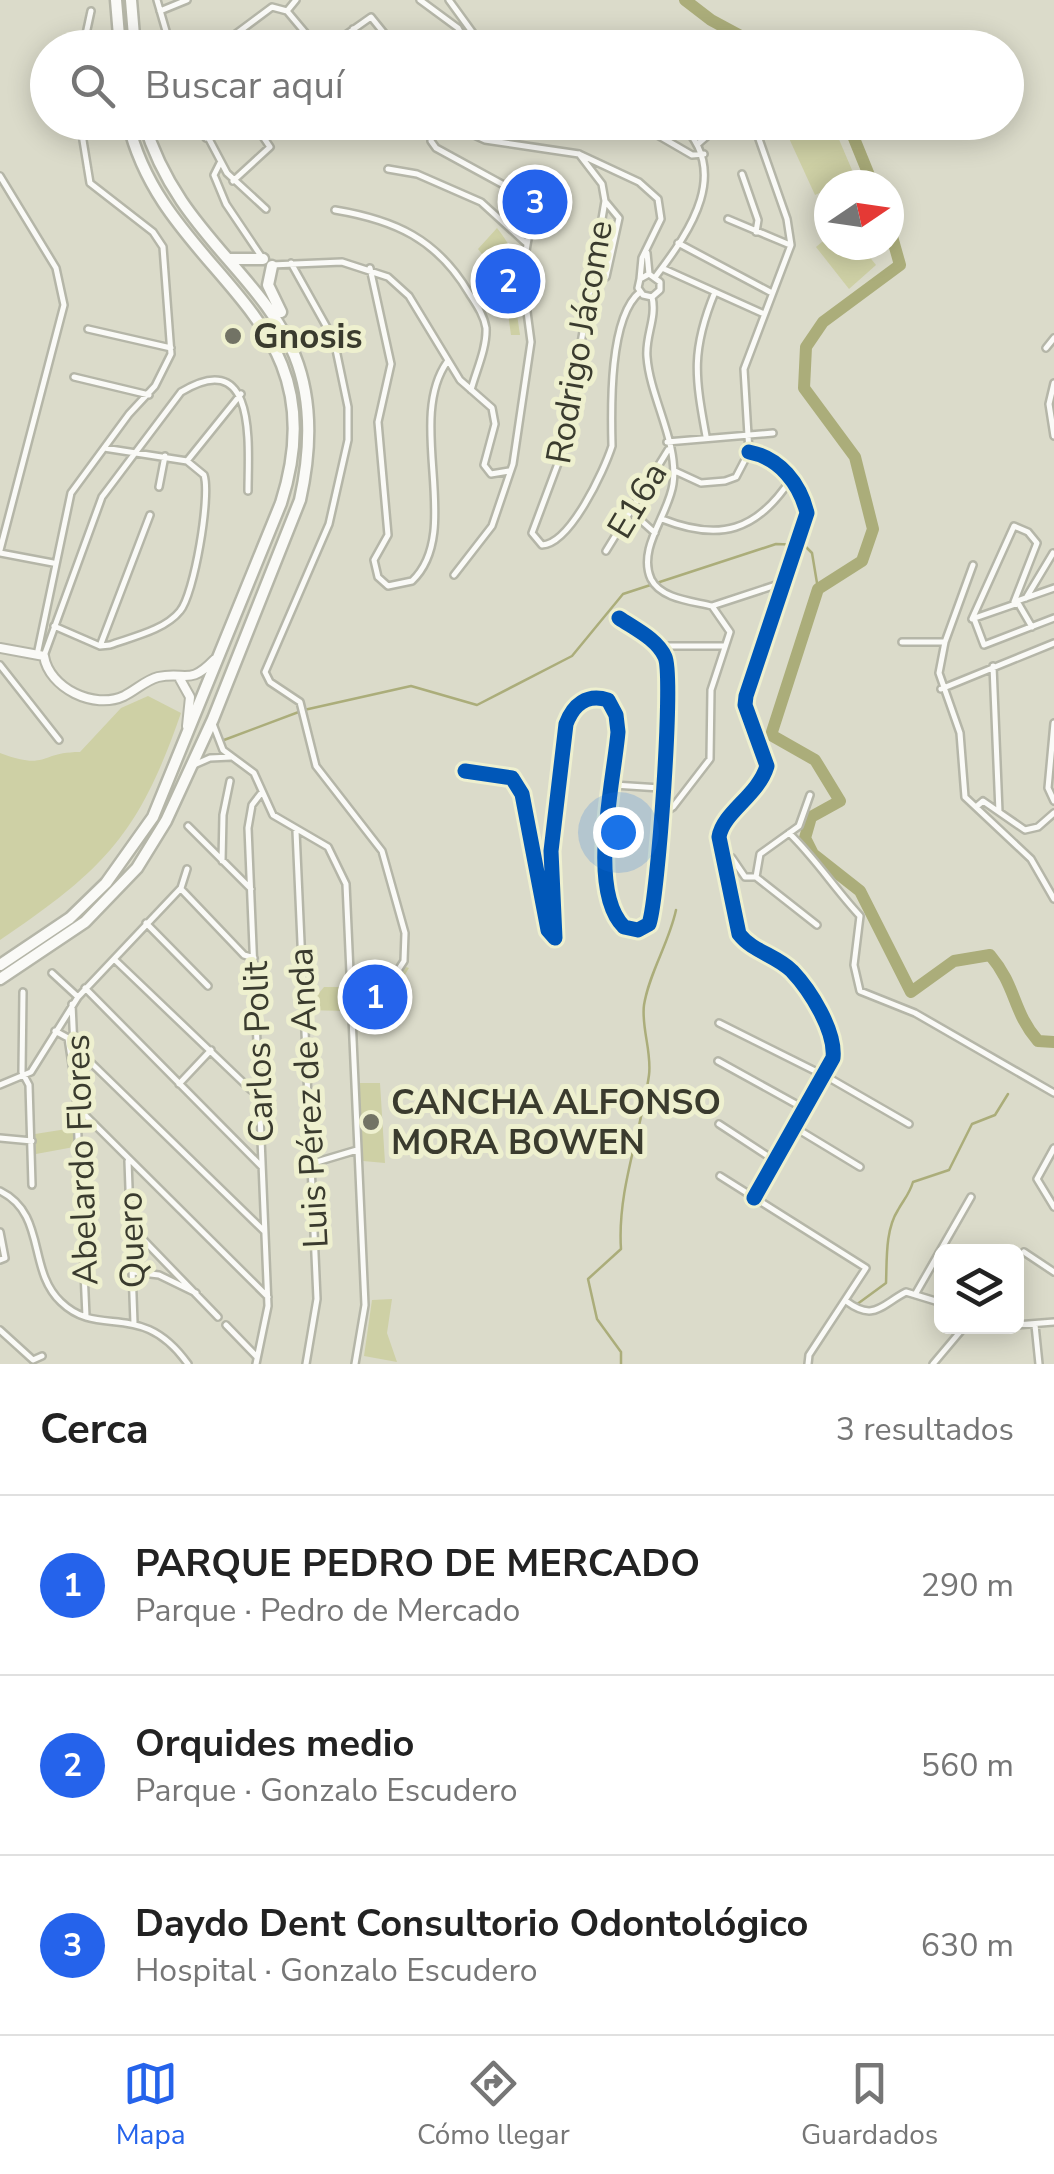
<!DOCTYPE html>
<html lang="es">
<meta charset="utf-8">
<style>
:root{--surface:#fff;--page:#f6f6f6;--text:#222;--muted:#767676;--line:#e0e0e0;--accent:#2563eb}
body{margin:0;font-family:"Nunito Sans",sans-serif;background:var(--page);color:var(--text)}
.controls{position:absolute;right:30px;bottom:30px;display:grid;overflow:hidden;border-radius:15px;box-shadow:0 5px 25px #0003}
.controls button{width:90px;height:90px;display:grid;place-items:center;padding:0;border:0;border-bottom:2px solid var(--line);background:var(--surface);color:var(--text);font:50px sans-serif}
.compass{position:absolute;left:814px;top:170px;width:90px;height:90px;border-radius:50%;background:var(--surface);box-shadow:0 5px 25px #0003;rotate:77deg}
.you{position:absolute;left:618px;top:832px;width:35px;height:35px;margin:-25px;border:8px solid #fff;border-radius:50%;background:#1a73e8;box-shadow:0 0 0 15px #1a73e833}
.badge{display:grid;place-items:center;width:65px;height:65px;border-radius:50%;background:var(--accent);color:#fff;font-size:32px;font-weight:700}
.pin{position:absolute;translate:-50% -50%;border:5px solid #fff;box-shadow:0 2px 10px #0006}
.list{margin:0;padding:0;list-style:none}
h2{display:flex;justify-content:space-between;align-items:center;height:130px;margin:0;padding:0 40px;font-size:42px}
h2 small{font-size:32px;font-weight:400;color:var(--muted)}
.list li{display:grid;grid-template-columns:65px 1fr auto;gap:30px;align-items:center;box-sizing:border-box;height:180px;padding:0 40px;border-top:2px solid var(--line)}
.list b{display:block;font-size:38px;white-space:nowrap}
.list p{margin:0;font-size:32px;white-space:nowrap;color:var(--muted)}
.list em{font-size:32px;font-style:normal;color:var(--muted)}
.icon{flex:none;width:55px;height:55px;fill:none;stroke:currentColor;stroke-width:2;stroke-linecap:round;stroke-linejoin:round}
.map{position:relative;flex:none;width:1054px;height:1364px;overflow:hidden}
.search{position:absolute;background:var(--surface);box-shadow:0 5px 25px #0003;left:30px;right:30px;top:30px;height:110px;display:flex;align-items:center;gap:25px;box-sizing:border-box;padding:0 35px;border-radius:55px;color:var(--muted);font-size:38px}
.sheet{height:670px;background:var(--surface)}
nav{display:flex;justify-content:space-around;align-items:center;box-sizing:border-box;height:140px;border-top:2px solid var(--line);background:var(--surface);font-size:28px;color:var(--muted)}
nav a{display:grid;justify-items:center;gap:5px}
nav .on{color:var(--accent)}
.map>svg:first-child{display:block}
.park{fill:#ced0a5}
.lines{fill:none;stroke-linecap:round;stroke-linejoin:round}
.stream{stroke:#abad7a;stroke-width:2.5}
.river{stroke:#abad7a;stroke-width:12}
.street-casing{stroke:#b5b6a8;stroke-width:10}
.secondary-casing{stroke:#b5b6a8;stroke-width:12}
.highway-casing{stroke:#b5b6a8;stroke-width:15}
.street{stroke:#fafaf7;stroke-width:5}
.secondary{stroke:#fafaf7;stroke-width:8}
.highway{stroke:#fafaf7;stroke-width:10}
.cycleway-casing{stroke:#eef0cf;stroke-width:21}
.cycleway{stroke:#0057b8;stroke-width:15}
.poi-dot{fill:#727365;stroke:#eef0cf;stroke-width:4}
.labels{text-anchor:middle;stroke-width:10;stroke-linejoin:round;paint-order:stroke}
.poi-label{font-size:35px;font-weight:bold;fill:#3a3b2e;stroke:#eef0cf;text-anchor:start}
.street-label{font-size:35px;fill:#3a3b2e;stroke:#eef0cf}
</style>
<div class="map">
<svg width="1054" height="1364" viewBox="0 0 1054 1364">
<rect width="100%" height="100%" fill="#dbdbca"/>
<path class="park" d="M782 123H832L855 177 815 195Z
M497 228C508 242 517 255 511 273L520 335H511L502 271H495L478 249Z
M829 236V245H860L876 265 849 289 816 247Z
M148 696 181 713C139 834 105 869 0 940V753C48 771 39 752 80 752L121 708Z
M406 967 409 968 388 1002 390 1020 360 1022 358 990 394 983Z
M324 987H345V1011L305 1010Z
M359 1083H380L385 1163 363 1161Z
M73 1128 74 1147 36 1154 35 1134Z
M392 1299 387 1333 397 1362 364 1356 372 1300Z"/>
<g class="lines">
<path class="stream" d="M224 740 304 710 411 686 477 705 572 656 623 594 776 544 804 545 812 553 818 589
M856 1305 886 1283C887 1261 885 1230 898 1210 904 1199 909 1195 913 1182L949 1170 972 1124 995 1115 1008 1094
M621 1364V1352L597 1319 588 1279 621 1249C617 1190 641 1133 649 1075 652 1052 641 1027 644 1005 649 973 669 943 676 910"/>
<path class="river" d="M685 0 711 20 763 48
M853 122 851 131 873 185
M889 226 900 265 823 322 806 347 804 388 855 457 873 529 862 561 818 589 771 735 815 760 840 801 811 817 805 838 813 854 860 891 911 992 954 961 990 955C1017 987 1012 1011 1038 1041L1054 1042"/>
<g class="street-casing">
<path id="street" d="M157 0 171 48
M420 0 458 28 469 48
M449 0 478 40 477 48
M160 11 187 0
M287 11 318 48
M287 11 296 0
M353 29 368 48
M83 48 91 11
M217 48 272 7 287 11
M327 48 371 17 396 48
M200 122 227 173 266 209
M635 122 692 155 704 154
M206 138 227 122
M699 143 723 122
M579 154 602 184 605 201 563 450 532 533 542 545C570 544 604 471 612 446 611 408 609 317 640 292
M220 163 214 175 226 204 263 259
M388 169 417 174 481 202 526 243
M742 174 758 220 756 232
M0 176 56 268 64 305 0 550
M233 181 270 147 253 122
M605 201 619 218 606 277
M335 210C395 220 437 239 469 293 476 304 484 315 486 328 487 348 476 371 471 390
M728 219 790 245
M678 243 772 293
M647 253 649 274
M291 263 334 340 348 407V440L329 524 265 672 270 682 300 702 316 766 382 851 405 933 404 961 393 978 380 985 350 987
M271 265 342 262 388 277 409 296 460 380 492 408 495 424 484 465 491 474 509 471
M370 268 391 364 378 422 388 535 374 560 378 577 388 586 412 581C464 532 405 422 447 362
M662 268 764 314
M649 274 640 279 638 288 643 295 652 297
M649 274 660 282V290L652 297
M656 276C691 230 732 170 679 122
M652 297C657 318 645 336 647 357 650 398 679 443 673 484 669 514 637 548 651 579 661 599 692 601 712 606L730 632 711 690 710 759 673 807 662 814
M88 329 171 348
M1046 348 1054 338
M74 377 149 395
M1054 383 1049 404 1054 436
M706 436C695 376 691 350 715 292
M667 442 773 433
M749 452C780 458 800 484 807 513L746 696 745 705 767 766C758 796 723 812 719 837L739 934C753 952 776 955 792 971 810 990 836 1031 833 1058L754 1198
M187 461 241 394
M675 471 701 483 725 481 736 477 749 452 744 369 791 245 787 219 753 122
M159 487 165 456
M635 515 655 533
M662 519C720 542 757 531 791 479
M606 551 668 450
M0 553 53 563
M973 565 945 642 939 673 960 733 965 797 1031 859 1054 899
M454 575 492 526 513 464 531 342 522 274 532 216 522 195 436 148 431 141 435 127 450 124 485 140 579 154 639 182 658 199 661 219 642 258 640 279
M1026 598 1053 553
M712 606 785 582
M975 621 984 645 1054 618
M54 626 100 646 110 645C132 637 165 630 180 611 194 595 211 496 204 475L187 461 104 448
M1032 627 1018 603 972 619 1014 526 1028 532 1037 543 1014 602 1054 588
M902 642H945
M100 646 150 515
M659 646H725
M37 655 71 493 129 414 155 386 171 354 163 247 153 232 90 183 80 122
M44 656 102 497 181 392C258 345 248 447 248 491
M0 665 59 740
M993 666 999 812
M941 689 1054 643
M1054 723 1048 788 1054 801
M213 724 223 750 254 773 273 815 328 847 346 884 365 1305 355 1364
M194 765 210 758 231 757
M465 771 512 778 522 794 548 930 555 938 551 851 566 724C573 705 587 693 608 700L616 715 618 732C614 781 587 890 624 927L638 930 649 924C658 898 674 677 665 657 657 639 635 629 619 618
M614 785 660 788
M976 807 983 801 1025 830 1038 827 1054 813
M188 826 251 889
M296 831 317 1299 306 1364
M789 833C816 859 834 888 860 916L854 965 860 991 915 1013 1054 1093
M723 856 732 858 745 877H756L760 854 799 826 810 795
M222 861 223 815 230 781
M756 877 817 925
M181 889 244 955 254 958
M146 923 208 986
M114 959 251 1090 259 1093
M52 973 78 997
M85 988 262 1167
M23 992 22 1072 29 1085 32 1185
M72 1004 86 1316
M719 1023 831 1079 909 1124
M55 1031 68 1038 75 1084
M77 1049 264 1231
M718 1061 803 1108
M179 1084 211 1050
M0 1085 31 1072 78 997 181 888 187 869
M79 1109 268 1297
M719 1124 774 1160
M794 1127 860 1167
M0 1138 32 1141
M1054 1148 1037 1179 1054 1207
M128 1161 134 1323
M310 1164 357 1150
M720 1176 866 1268 809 1355 808 1364
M0 1191C47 1214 27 1270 61 1302 100 1340 141 1298 188 1364
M132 1228 218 1317
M1024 1252 1054 1272
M0 1260 5 1258 0 1232
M133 1272 159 1275 196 1293
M916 1293 971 1197
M846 1301C874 1322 881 1305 906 1292L942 1303
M226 1325 257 1357
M1016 1325 1054 1322
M1035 1325 1039 1364
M0 1330 33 1360 42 1356
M256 1364 268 1306 248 828 252 805 262 792
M933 1364 965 1326"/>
</g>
<g class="secondary-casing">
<path id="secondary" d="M0 648 44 656C49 688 94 710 124 696 136 690 146 680 158 677 186 671 189 686 214 660
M180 679 190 697 187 726"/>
</g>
<g class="highway-casing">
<path id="highway" d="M116 0 120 48
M131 0 135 48
M230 259H263
M272 266 268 285 281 312
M0 965 70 918 106 883 153 817 281 503C343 311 164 278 128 122
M0 979 85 922 137 868 166 821 213 719 300 500C346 294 191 281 144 122"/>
</g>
<use href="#street" class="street"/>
<use href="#secondary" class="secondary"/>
<use href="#highway" class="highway"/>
<g class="cycleway-casing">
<path id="cycleway" d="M749 452C780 458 800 484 807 513L746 696 745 705 767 766C758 796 723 812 719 837L739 934C753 952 776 955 792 971 810 990 836 1031 833 1058L754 1198
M465 771 512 778 522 794 548 930 555 938 551 851 566 724C573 705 587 693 608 700L616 715 618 732C614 781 587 890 624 927L638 930 649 924C658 898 674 677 665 657 657 639 635 629 619 618"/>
</g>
<use href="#cycleway" class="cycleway"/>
</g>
<g class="poi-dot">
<circle cx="233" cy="336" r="10"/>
<circle cx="371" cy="1122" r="10"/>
</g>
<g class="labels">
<g class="poi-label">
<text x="253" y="348">Gnosis</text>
<text x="391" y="1114">CANCHA ALFONSO<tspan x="391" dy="40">MORA BOWEN</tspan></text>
</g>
<g class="street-label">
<text transform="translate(579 342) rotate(-80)" y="12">Rodrigo Jácome</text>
<text transform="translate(637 500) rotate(-59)" y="12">E16a</text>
<text transform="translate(258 1052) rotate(-92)" y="12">Carlos Polit</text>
<text transform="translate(308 1098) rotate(-93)" y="12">Luis Pérez de Anda</text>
<text transform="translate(81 1160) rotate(-92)" y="12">Abelardo Flores</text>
<text transform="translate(131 1240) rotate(-92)" y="12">Quero</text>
</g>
</g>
</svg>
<div class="controls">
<button><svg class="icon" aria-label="layers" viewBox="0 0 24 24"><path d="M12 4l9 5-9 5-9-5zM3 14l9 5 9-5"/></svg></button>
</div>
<svg class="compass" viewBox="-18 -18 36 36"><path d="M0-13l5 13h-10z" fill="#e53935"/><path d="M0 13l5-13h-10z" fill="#767676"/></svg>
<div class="you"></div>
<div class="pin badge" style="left:375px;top:997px">1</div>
<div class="pin badge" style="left:508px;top:281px">2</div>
<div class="pin badge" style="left:535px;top:202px">3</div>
<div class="search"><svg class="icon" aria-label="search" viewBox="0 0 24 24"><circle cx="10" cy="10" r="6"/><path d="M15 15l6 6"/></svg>Buscar aquí</div>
</div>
<section class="sheet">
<h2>Cerca<small>3 resultados</small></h2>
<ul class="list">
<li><span class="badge">1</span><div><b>PARQUE PEDRO DE MERCADO</b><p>Parque · Pedro de Mercado</p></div><em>290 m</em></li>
<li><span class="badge">2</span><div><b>Orquides medio</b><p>Parque · Gonzalo Escudero</p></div><em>560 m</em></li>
<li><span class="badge">3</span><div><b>Daydo Dent Consultorio Odontológico</b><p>Hospital · Gonzalo Escudero</p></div><em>630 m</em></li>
</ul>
</section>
<nav>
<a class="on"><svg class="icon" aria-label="map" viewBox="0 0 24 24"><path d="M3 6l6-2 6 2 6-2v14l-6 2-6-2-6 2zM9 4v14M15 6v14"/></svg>Mapa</a>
<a><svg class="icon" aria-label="directions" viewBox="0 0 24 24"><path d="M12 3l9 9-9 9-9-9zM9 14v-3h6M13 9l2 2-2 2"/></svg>Cómo llegar</a>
<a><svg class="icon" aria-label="saved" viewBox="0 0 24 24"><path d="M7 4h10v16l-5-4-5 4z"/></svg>Guardados</a>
</nav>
